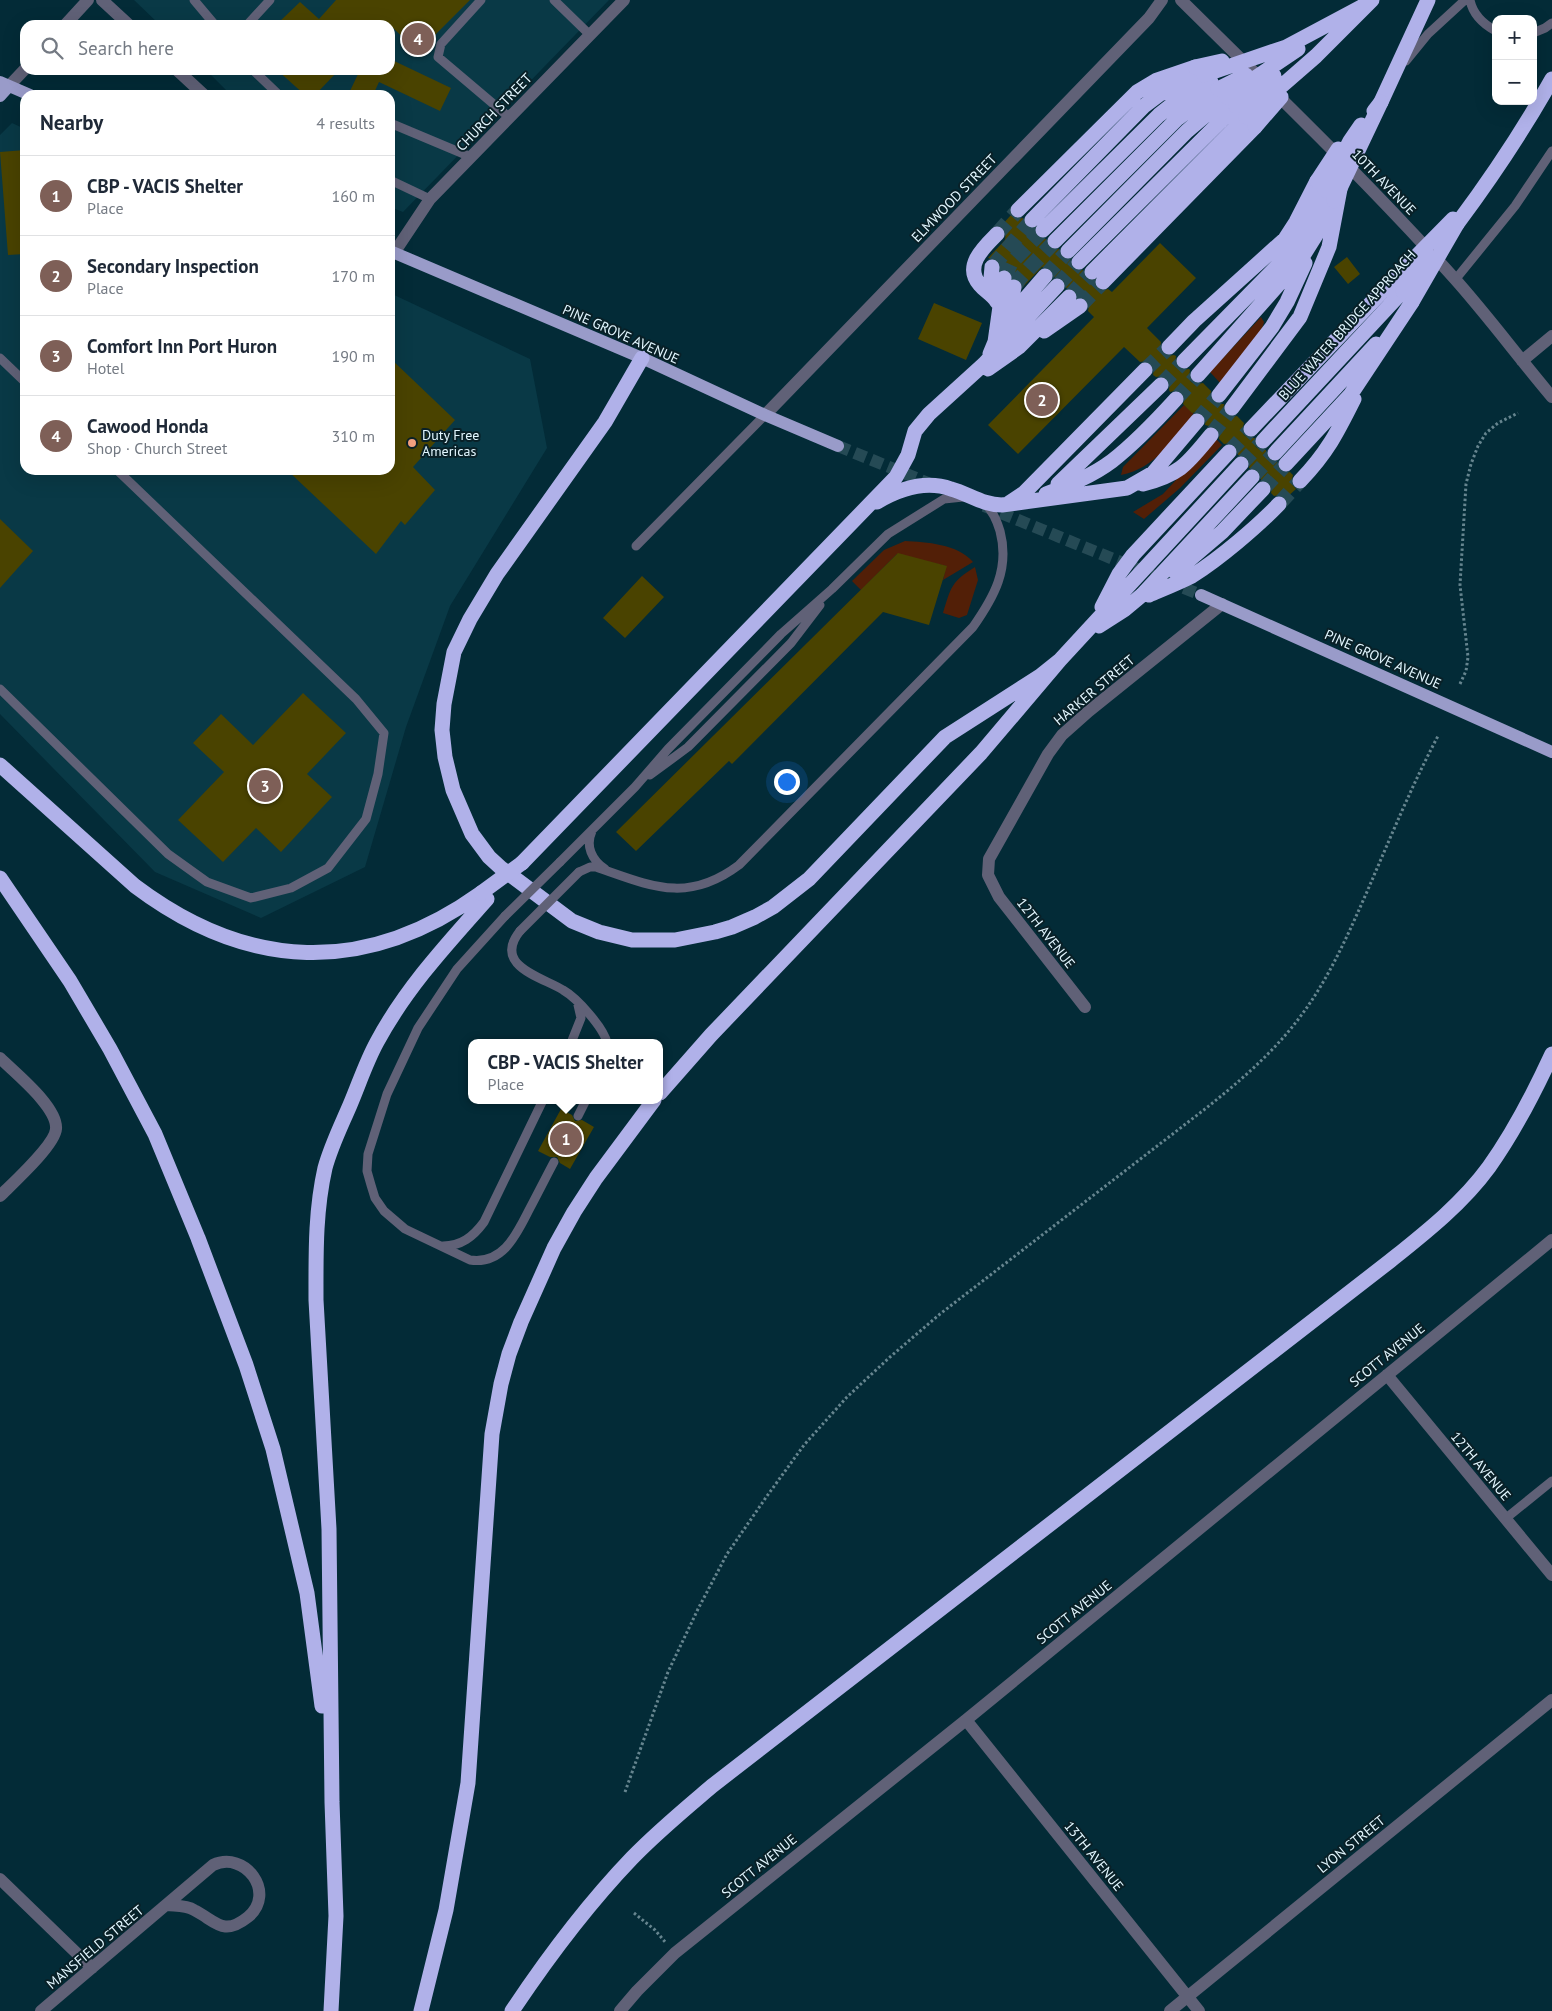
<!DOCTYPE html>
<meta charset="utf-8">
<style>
:root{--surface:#fff;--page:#f2f2f3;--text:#1f2937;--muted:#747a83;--line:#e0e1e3;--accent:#7e5f57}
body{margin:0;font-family:"PT Sans",sans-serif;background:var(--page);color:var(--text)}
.controls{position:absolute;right:15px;top:15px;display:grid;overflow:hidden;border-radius:10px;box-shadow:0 5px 20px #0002}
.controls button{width:45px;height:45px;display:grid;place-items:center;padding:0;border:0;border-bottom:1px solid var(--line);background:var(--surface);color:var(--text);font:25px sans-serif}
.you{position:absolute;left:786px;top:781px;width:18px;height:18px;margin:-12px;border:4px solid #fff;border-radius:50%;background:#1a73e8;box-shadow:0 0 0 8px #1a73e833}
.badge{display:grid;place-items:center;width:32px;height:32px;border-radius:50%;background:var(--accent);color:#fff;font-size:16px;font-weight:700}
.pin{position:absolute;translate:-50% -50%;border:2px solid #fff;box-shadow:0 1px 5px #0006}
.popup{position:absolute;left:468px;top:1039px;width:195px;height:65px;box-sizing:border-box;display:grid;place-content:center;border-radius:10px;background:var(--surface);filter:drop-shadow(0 1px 4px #0005);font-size:16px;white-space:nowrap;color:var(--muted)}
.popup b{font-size:19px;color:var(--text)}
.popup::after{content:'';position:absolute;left:50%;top:100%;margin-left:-10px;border:10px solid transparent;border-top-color:var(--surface)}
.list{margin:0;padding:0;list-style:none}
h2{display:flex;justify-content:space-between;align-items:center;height:65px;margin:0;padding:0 20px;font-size:21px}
h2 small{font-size:16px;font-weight:400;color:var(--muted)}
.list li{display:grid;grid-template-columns:32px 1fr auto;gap:15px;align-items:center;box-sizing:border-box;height:80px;padding:0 20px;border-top:1px solid var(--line)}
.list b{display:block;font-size:19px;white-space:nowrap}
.list p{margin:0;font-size:16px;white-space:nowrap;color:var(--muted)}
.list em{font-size:16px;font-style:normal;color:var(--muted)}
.icon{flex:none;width:28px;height:28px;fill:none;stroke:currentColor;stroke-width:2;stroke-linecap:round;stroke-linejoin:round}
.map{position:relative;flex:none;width:1552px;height:2011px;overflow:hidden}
.search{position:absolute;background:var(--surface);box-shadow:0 5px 20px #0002;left:20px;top:20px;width:375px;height:55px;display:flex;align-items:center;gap:12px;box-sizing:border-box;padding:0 18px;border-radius:15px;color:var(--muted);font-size:19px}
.panel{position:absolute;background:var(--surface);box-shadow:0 5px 20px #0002;left:20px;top:90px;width:375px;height:385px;border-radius:15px}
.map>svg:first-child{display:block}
.built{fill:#093946}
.green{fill:#521f07}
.building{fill:#4a4300}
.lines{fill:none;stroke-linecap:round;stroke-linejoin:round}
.primary-tunnel{stroke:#254a55;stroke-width:12;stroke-dasharray:12 6;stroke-linecap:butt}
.motorway-tunnel{stroke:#254a55;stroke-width:15;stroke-dasharray:15 8;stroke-linecap:butt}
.path{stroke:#66858f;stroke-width:3;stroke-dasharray:2.5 2.5;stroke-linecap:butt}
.service{stroke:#606177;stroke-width:9}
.minor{stroke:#606177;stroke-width:12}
.tertiary{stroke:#606177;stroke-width:12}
.primary{stroke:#999bc9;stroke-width:12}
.motorway{stroke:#b0b1e9;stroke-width:15}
.service-bridge{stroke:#606177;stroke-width:9}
.motorway-bridge{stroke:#b0b1e9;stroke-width:15}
.poi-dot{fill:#f2a07f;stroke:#092027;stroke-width:2}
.labels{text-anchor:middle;stroke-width:4;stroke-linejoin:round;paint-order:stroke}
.street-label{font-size:14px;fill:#e3f7ff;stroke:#092027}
.poi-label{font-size:14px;fill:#e3f7ff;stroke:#092027;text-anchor:start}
</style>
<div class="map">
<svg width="1552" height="2011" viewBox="0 0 1552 2011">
<rect width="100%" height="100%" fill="#032b37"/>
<path class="built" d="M134 0H609L403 212 390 207V95H231L206 70H390V25H160Z
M12 123 25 129V470H390V293L530 359 547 448 450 606 406 727 365 867 261 918 155 872 0 714V135Z"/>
<path class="green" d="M1261 317 1264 322 1261 332 1221 384 1210 372Z
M1184 405 1194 414C1172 440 1156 468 1121 475L1123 467Z
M1215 438 1222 445 1180 488 1144 519 1133 512 1163 494Z
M905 541C926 542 958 544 973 562L943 580 946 566 897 554 861 590 852 581 884 550Z
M975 567 978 580 967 615 959 618 943 613C951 587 951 582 975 567Z"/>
<path class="building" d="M336 0H470L418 52 390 25H276L300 2 319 19Z
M390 59 451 88 440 111 379 82 373 95H360L350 91 359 72 354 70H390Z
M277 70H339L315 95H305Z
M25 150V254L8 255 0 152Z
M1011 215 1016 219 1023 218 1026 227 1034 229 1037 237 1046 239 1049 248 1053 250 1059 249 1061 257 1070 260 1073 269 1077 271 1083 270 1085 278 1094 281 1096 288 1101 291 1108 289 1112 292 1160 243 1196 278 1147 328 1161 342 1160 349 1162 353 1167 356 1174 355 1176 356 1175 363 1177 367 1182 370 1189 369 1190 370 1189 377 1191 382 1197 384 1203 383 1211 391 1210 398 1213 402 1217 404H1224L1223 411 1226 415 1231 417 1237 416 1244 423 1242 431 1244 435 1249 438H1255L1254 443 1256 447 1261 450H1266V456L1269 460 1277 462 1280 471 1284 473 1290 472 1293 475 1291 483 1296 489 1286 498 1281 495 1274 496 1271 493 1272 487 1270 483 1261 480V475L1258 470 1249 468 1250 462 1248 457 1243 455H1238V450L1235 445 1231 443 1224 444 1219 439 1220 432 1217 428 1205 425 1206 418 1203 414 1198 412 1192 413 1183 404 1185 397 1183 392 1178 390 1170 392 1169 390 1170 383 1167 378 1163 376 1156 377 1153 375 1154 368 1151 363 1147 361 1140 362 1124 347 1018 454 988 425 1094 317 1088 311 1089 306 1087 300 1084 297H1078L1076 291 1072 288H1066L1064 280 1054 277 1051 269 1042 267 1023 287 1021 280 1013 278 1010 271 1001 269 998 260 988 258 1005 240 1006 231 1001 226Z
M1347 257 1360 274 1348 284 1334 267Z
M934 303 982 323 966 360 918 339Z
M390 358 455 420 413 467 435 490 405 525 401 521 376 554 287 470H390Z
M0 519 33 551 0 588Z
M898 553 947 566 929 625 883 612 732 764 729 761 636 851 616 832Z
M642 576 664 597 625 638 603 618Z
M303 693 346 733 307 774 332 797 281 852 256 828 223 862 178 820 224 772 193 743 221 714 253 745Z
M561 1109 572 1115 575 1121 582 1120 594 1127 570 1169 560 1163 557 1157H550L538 1151Z"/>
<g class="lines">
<path class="primary-tunnel" d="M838 446 933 485
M984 506 1201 595"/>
<path class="motorway-tunnel" d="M997 234 1018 210
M992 267 1032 220
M1045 276 1068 251
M1004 278 1011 263 1043 230
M1057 286 1079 262
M1014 287 1020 278 1055 241
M1069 297 1092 272
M1080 306 1103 282
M1145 370 1169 347
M1161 385 1184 361
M1176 399 1198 375
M1197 421 1219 395
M1211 435 1232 408
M1229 452 1251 429
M1241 464 1263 441
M1252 477 1275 453
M1263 489 1286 464
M1279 504 1300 481"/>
<path class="path" d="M1460 684 1466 671 1468 657 1460 585 1466 484 1471 464 1478 446 1486 433 1498 423 1518 413
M625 1792 668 1672 698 1609 727 1554 767 1496 804 1445 847 1397 890 1357 940 1314 1205 1109C1239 1082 1273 1053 1300 1017 1328 980 1347 937 1366 894 1389 841 1411 787 1438 736
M634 1913 655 1930 666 1943"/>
<path class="service" d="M194 0 215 25
M481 0 441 44 438 57 510 118
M554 0 590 35
M1470 0C1473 15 1483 24 1496 31
M247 25 270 0
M1533 33 1545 28 1552 23
M1406 61 1428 34 1465 0
M253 70 279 95
M390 123 471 157
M390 180 430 199
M1455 280 1515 206 1552 151
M0 358 25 382
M636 546 765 415
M0 689 168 854 207 882 251 898 291 888 328 868 366 819 378 774 384 733 356 699 117 470
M650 775 688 747 791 643 820 605
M592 831C585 846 592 860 605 869
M560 862 635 787 668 749 781 634 832 589 888 534 944 499 963 497
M579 872 590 867H596C651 886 687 904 739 865L973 627C994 597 1010 569 1000 531 997 521 993 511 985 504
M505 916 457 969 418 1028 387 1094 368 1154 367 1171 371 1185 375 1198 384 1211 405 1229 470 1260C504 1265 517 1233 530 1208 538 1193 546 1177 554 1162
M520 931C492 966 542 977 563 990 577 998 604 1028 607 1043
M571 1043 581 1018 578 1005
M578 1116 586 1100
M443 1246C461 1246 473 1237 484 1222L543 1100
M1505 1519 1552 1481"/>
<path class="minor" d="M102 0 129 25
M65 25 88 0
M177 70 204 95
M9 86 25 69
M394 253 430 199 624 0
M765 415 1149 18 1162 0
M1085 1007 999 897 988 875 989 859 1048 754 1062 735 1089 711 1222 604
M0 1058C15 1073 58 1107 56 1129 55 1145 13 1183 0 1196
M1387 1375 1552 1575
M966 1720 1199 2011
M0 1879 92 1968
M41 2011 213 1865C245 1850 277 1893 248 1917 223 1937 216 1921 194 1910 186 1905 176 1906 167 1905
M620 2011 637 1991 675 1953 966 1720 1552 1240
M1170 2011 1552 1700"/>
<path class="tertiary" d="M1181 0C1273 91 1367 181 1454 278 1488 316 1519 358 1552 397
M1522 361 1552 336"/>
<path class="primary" d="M0 82 30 95
M0 96 9 86
M390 251 642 358 765 415 838 446
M1201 595 1552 752"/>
<path class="motorway" d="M1374 111 1381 102 1428 0
M1018 210 1137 92 1157 80 1195 67
M1032 220 1144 106 1160 94 1204 75
M1457 224C1492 177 1524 129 1552 79
M1043 230 1159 115 1178 100 1211 82
M997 234C984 247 963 266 980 285 985 291 993 295 997 302
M1055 241 1177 119 1218 89
M1068 251 1187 131 1227 97
M1079 262 1236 106
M992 267 991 278 997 302
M1092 272 1246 117
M1103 282 1255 127
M1009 312 1014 287
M1044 331 1080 306
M1004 338 1007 325 1012 314 1045 276
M1169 347 1194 321 1285 239 1296 222 1317 181
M990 354 995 342 1004 278
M642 358 605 422 497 574 470 619 454 652 444 704 442 730 445 757 453 790 472 834 489 857 501 868 572 921 599 932 632 940H675L715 932 732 927 755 917 773 907 809 879 945 737 1040 676 1060 660
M1184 361 1295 248 1325 190
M988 369 1019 347 1069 297
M1198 375 1301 259 1321 227 1333 202
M1219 395 1272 327 1287 302 1305 263
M1232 408 1300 317 1329 247 1340 189
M1251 429 1393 280
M1263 441 1403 291
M1275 453 1376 344
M1286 464 1351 394 1412 302
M1300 481C1327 453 1337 433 1354 399
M1058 484 1161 385
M1143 484C1181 474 1187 464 1211 435
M1046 494C1069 485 1092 476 1112 461 1135 443 1156 421 1176 399
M877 502C899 489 926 480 951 489 969 494 983 505 1002 505L1127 488 1153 473 1197 421
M1009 503 1024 493 1145 370
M1175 572 1222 532 1263 489
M1149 595C1163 589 1178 583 1192 576 1219 559 1257 527 1279 504
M1102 607 1119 574 1133 555 1229 452
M1099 626 1124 610 1142 595 1252 477
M0 765 135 886C248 971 365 976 481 893
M522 863 896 477 908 455 915 431 929 414 984 364 1057 286
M0 878 70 981 110 1049 155 1134 198 1238 246 1365 273 1449 307 1593 322 1706
M660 1093 711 1035 981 753 1060 660 1241 464
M331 2011 336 1916 332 1802 329 1529 316 1300C316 1256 315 1212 325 1168 331 1146 341 1126 350 1105 359 1084 366 1062 377 1042 406 988 447 944 487 899
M421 2011 446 1910 468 1783 492 1434 501 1384 509 1354 521 1322 554 1248 574 1212 596 1178 654 1100
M512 2011C548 1957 587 1905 632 1858 657 1832 685 1809 712 1786L1390 1261C1425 1233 1462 1204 1489 1167 1514 1132 1534 1093 1552 1054"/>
<path class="service-bridge" d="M505 916 560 862
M520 931 579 872"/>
<path class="motorway-bridge" d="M1195 67 1222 61
M1204 75 1286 47 1361 7
M1218 89 1246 75
M1227 97 1298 49
M1236 106 1274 76
M1246 117 1316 56 1372 0
M1255 127 1281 97
M1317 181 1338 149
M1325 190 1350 141 1361 125
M1334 201 1381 102
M1393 280 1453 219
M1403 291 1430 257
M1412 302 1457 224
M481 893 522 863"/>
</g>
<circle class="poi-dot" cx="412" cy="443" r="5"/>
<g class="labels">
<g class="street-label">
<text transform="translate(494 112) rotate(-46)" y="5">CHURCH STREET</text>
<text transform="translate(1384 182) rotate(46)" y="5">10TH AVENUE</text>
<text transform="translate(954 198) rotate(-46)" y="5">ELMWOOD STREET</text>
<text transform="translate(1347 325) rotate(-48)" y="5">BLUE WATER BRIDGE APPROACH</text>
<text transform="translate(621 334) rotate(24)" y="5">PINE GROVE AVENUE</text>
<text transform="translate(1383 659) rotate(24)" y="5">PINE GROVE AVENUE</text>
<text transform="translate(1094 690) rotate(-40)" y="5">HARKER STREET</text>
<text transform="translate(1046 933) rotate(52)" y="5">12TH AVENUE</text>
<text transform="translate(1387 1355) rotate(-39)" y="5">SCOTT AVENUE</text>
<text transform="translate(1481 1466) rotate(50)" y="5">12TH AVENUE</text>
<text transform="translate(1074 1612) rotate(-39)" y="5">SCOTT AVENUE</text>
<text transform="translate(1351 1844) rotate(-39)" y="5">LYON STREET</text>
<text transform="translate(1094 1856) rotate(51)" y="5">13TH AVENUE</text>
<text transform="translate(759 1866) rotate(-39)" y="5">SCOTT AVENUE</text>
<text transform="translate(95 1947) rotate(-40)" y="5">MANSFIELD STREET</text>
</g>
<g class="poi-label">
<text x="422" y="440">Duty Free<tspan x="422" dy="16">Americas</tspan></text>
</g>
</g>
</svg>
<div class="controls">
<button>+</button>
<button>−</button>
</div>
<div class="you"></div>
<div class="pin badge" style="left:566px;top:1139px">1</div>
<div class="popup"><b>CBP - VACIS Shelter</b>Place</div>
<div class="pin badge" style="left:1042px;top:400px">2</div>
<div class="pin badge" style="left:265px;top:786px">3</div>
<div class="pin badge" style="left:418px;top:39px">4</div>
<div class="search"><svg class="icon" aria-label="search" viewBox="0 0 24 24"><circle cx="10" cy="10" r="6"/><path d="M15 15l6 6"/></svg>Search here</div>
<section class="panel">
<h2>Nearby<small>4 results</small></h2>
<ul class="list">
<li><span class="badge">1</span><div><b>CBP - VACIS Shelter</b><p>Place</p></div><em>160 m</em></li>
<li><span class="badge">2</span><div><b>Secondary Inspection</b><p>Place</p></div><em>170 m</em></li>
<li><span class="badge">3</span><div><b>Comfort Inn Port Huron</b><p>Hotel</p></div><em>190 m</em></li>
<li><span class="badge">4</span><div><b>Cawood Honda</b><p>Shop · Church Street</p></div><em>310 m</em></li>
</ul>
</section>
</div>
